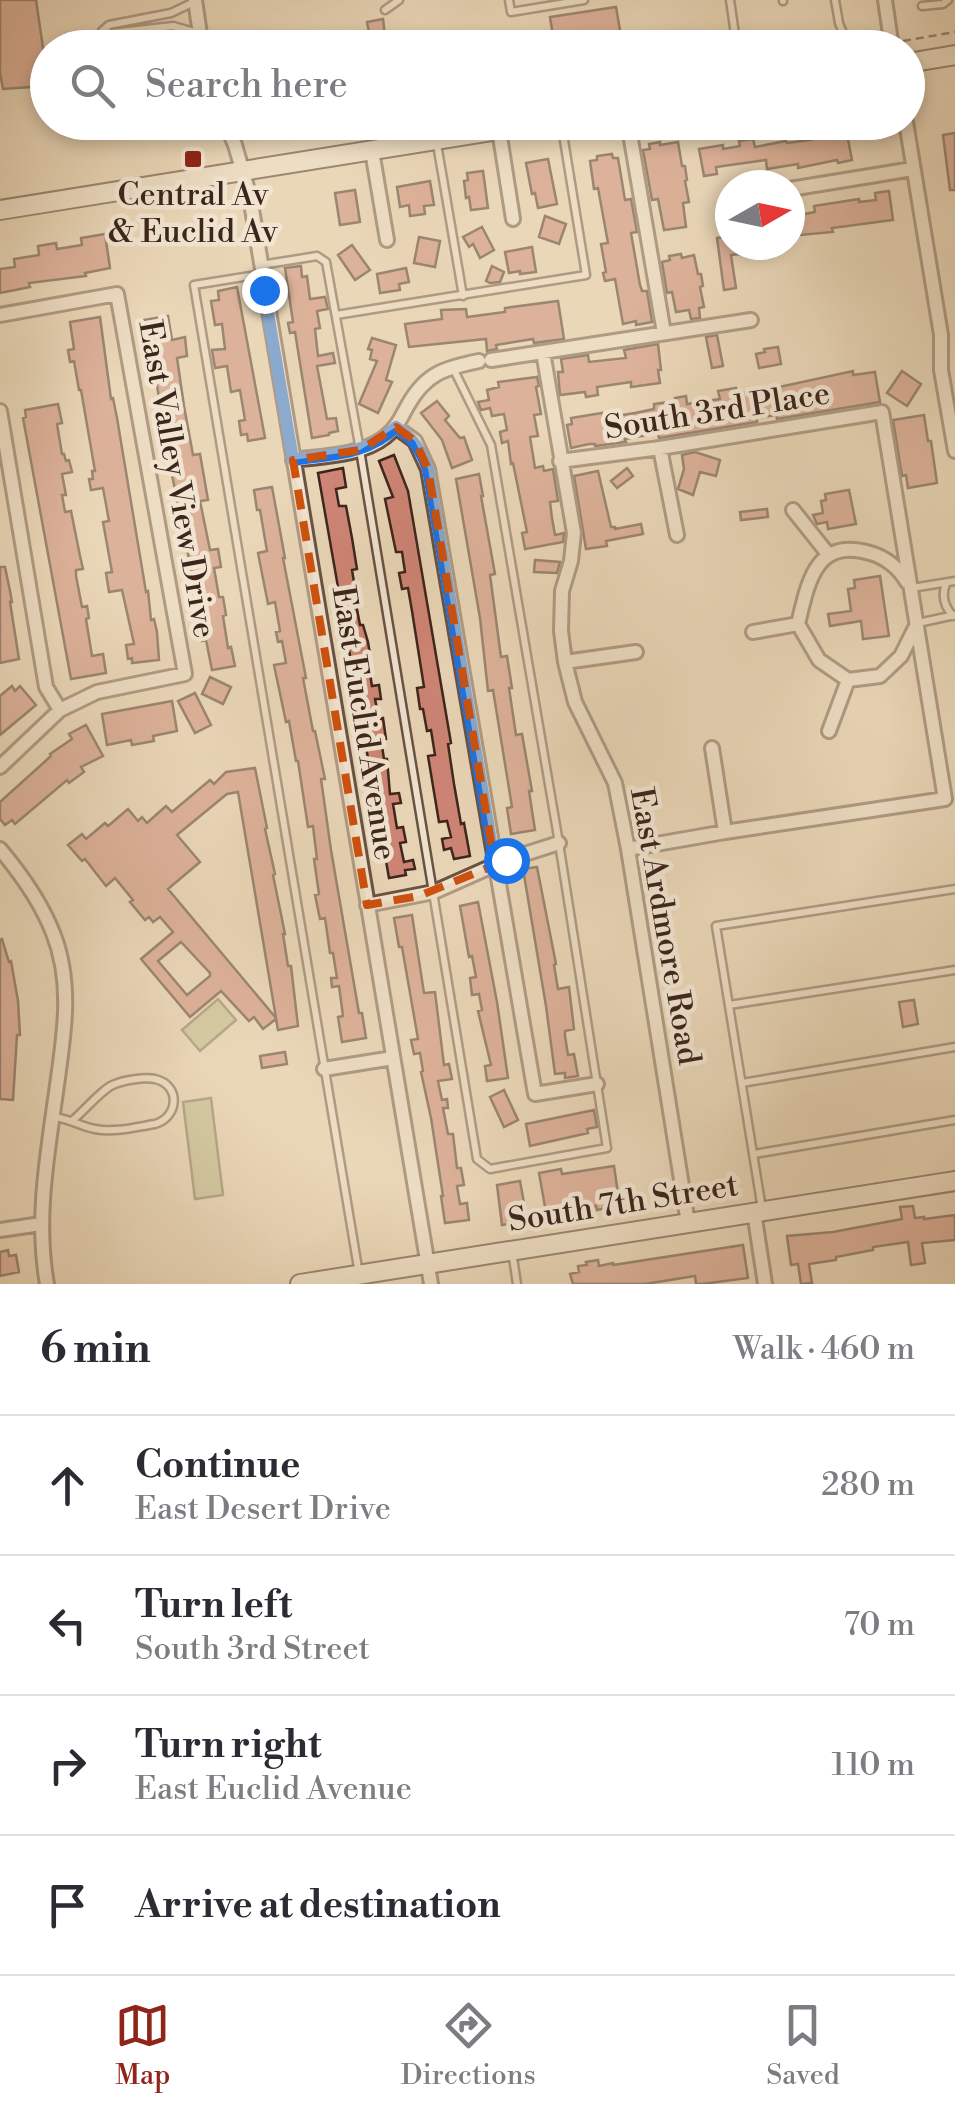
<!DOCTYPE html>
<meta charset="utf-8">
<style>
:root{--surface:#fff;--page:#f7f7f7;--text:#2b2b33;--muted:#7c7c81;--line:#e1e1e2;--accent:#8f2418}
body{margin:0;font-family:"Libre Bodoni",serif;background:var(--page);color:var(--text)}
.compass{position:absolute;left:715px;top:170px;width:90px;height:90px;border-radius:50%;background:var(--surface);box-shadow:0 5px 15px #0003;rotate:81deg}
.stop{position:absolute;width:30px;height:30px;margin:-22px;border:8px solid #1a73e8;border-radius:50%;background:#fff}
.stop.end{background:#1a73e8;border-color:#fff;box-shadow:0 2px 10px #0008}
.list{margin:0;padding:0;list-style:none}
h2{display:flex;justify-content:space-between;align-items:center;height:130px;margin:0;padding:0 40px;font-size:42px}
h2 small{font-size:32px;font-weight:400;color:var(--muted)}
.list li{display:grid;grid-template-columns:65px 1fr auto;gap:30px;align-items:center;box-sizing:border-box;height:140px;padding:0 40px;border-top:2px solid var(--line)}
.list b{display:block;font-size:38px;white-space:nowrap}
.list p{margin:0;font-size:32px;white-space:nowrap;color:var(--muted)}
.list em{font-size:32px;font-style:normal;color:var(--muted)}
.icon{flex:none;width:55px;height:55px;fill:none;stroke:currentColor;stroke-width:2;stroke-linecap:round;stroke-linejoin:round}
.map{position:relative;flex:none;width:955px;height:1284px;overflow:hidden}
.search{position:absolute;background:var(--surface);box-shadow:0 5px 15px #0003;left:30px;right:30px;top:30px;height:110px;display:flex;align-items:center;gap:25px;box-sizing:border-box;padding:0 35px;border-radius:55px;color:var(--muted);font-size:38px}
.sheet{height:690px;background:var(--surface)}
nav{display:flex;justify-content:space-around;align-items:center;box-sizing:border-box;height:140px;border-top:2px solid var(--line);background:var(--surface);font-size:28px;color:var(--muted)}
nav a{display:grid;justify-items:center;gap:5px}
nav .on{color:var(--accent)}
.map>svg:first-child{display:block}
.green{fill:#bdbc8a;stroke:#7c7053;stroke-width:2.5}
.building{fill:#cf8576;stroke:#3c251c;stroke-width:2.5;fill-rule:evenodd}
.lines{fill:none;stroke-linecap:round;stroke-linejoin:round}
.service-casing{stroke:#685243;stroke-width:11}
.minor-casing{stroke:#685243;stroke-width:18}
.secondary-casing{stroke:#3c251c;stroke-width:22}
.path{stroke:#3c251c;stroke-width:2.5;stroke-dasharray:8 5;stroke-linecap:butt}
.service{stroke:#f1e5d1;stroke-width:6}
.minor{stroke:#f1e5d1;stroke-width:12}
.secondary{stroke:#f1e5d1;stroke-width:18}
.route{stroke:#1a73e8;stroke-width:12}
.marked{fill:none;stroke:#ce510e;stroke-width:8;stroke-dasharray:20 12;stroke-linejoin:round}
.poi-dot{fill:#8f2418;stroke:#f1e5d1;stroke-width:4}
.labels{text-anchor:middle;stroke-width:9;stroke-linejoin:round;paint-order:stroke}
.poi-label{font-size:32px;fill:#3c251c;stroke:#f1e5d1}
.street-label{font-size:32px;fill:#3c251c;stroke:#f1e5d1}
</style>
<div class="map">
<svg width="955" height="1284" viewBox="0 0 955 1284">
<rect width="100%" height="100%" fill="#ead7b8"/>
<filter id="stains"><feTurbulence type="fractalNoise" baseFrequency=".002" numOctaves="4"/><feColorMatrix values="0 0 0 0 .2 0 0 0 0 .09 0 0 0 0 .02 0 0 0 .5 -.17"/></filter>
<radialGradient id="worn" r=".72"><stop offset=".6" stop-color="#630" stop-opacity="0"/><stop offset="1" stop-color="#630" stop-opacity=".3"/></radialGradient>
<path class="green" d="M218 999 236 1020 200 1051 182 1030Z
M211 1098 223 1195 195 1199 183 1102Z"/>
<path class="building" d="M0 0H36L48 82 31 85V87L3 89 0 73Z
M616 7 622 42 587 48H555L550 17Z
M383 19 385 36 370 38 367 22Z
M846 129 852 160 838 163 837 160 798 168V164L767 169 766 160 716 167 717 174 704 176 699 149 723 145V149L740 146 739 141 753 139 755 147 786 141 787 143 809 140 830 136V132Z
M955 133V190H950L943 135Z
M660 142V145L678 142 682 166H685L687 180 685 181 689 202 683 203 686 227 664 230 658 199 652 200 643 150 650 149 649 144Z
M612 154 613 158H618L625 200 631 199 637 232 631 233 640 285 642 291H647L652 322 636 325V321L623 324 615 279 605 281 603 273 606 272 601 244 608 243 598 188 594 189 590 161 597 160V156Z
M548 159 557 204 538 208 535 193 532 194 526 163Z
M483 171 488 208 471 210 469 197 466 198 464 181 468 180 467 173Z
M430 181 434 205 424 206 425 214 410 216 409 205 400 207 397 187Z
M355 190 360 222 340 225 335 193Z
M889 191 893 220 832 228 833 232 790 236V212L798 210 799 215 815 212 814 206 859 199V202L876 200 875 193Z
M545 216 566 224 559 244 539 237Z
M482 227 494 250 480 258 473 244 469 247 463 237Z
M105 234 110 268 85 273 86 276 29 283 30 287 0 293V269L15 267 14 259 39 255 38 246 56 243 57 249 82 245 81 238Z
M730 236V245H775V250L731 255 736 288 724 290 717 238Z
M419 237 440 241 435 267 414 263Z
M352 245 370 270 355 280 338 255Z
M532 247 536 272 520 274V271L509 273 505 252Z
M681 254 682 258 694 255 698 274H701L703 286 700 287 704 307 699 308 700 318 691 319 689 310 676 312 672 292 667 293 662 262 670 260 669 256Z
M301 266 302 277 307 276 310 299 325 297 328 309 317 311 320 328 315 329 318 356 333 353 335 363 317 366 327 419 336 418 338 431 329 433V435L312 438 295 332 290 333 288 323 293 322 285 268Z
M492 266 504 272 500 282 490 283 486 281Z
M406 268 409 282 399 284 400 290 380 293 377 274Z
M237 287 265 438 248 441 247 434 241 435 239 421 245 420 240 390 231 392 227 366 215 368 212 350 225 349 222 324 215 325 211 301 219 300 218 291Z
M558 301 564 339 534 343 533 339 496 345 497 349 487 351 486 339 409 347 405 324 442 319 441 310 466 309 467 317 505 312V308Z
M168 316 172 340 185 337 187 356 177 358 184 406 193 455 200 454 208 500 200 501 210 550 218 549 221 567 214 568 219 597H223L226 615 223 616 228 648 231 647 235 666 212 670 206 640 202 641 197 599 163 430 158 391 144 320Z
M100 317 111 399 113 398 117 418 146 592 148 591 151 620 154 619 157 632 159 660 132 663V658L128 659 126 645 134 644 122 590 109 592 106 573 112 572 103 522 109 521 103 488 91 490 89 479H93L92 471H95L81 390H79L74 361 70 362 68 350 74 349 70 322Z
M717 335 723 366 712 368 706 337Z
M372 338 396 345 386 380 392 382 378 413 359 404 377 361 370 359 372 350 368 349Z
M658 344 661 370H658L660 383 631 387V382L597 387 598 395 586 397 585 392 560 395 558 372H563L561 359 588 355 589 362 626 358 624 350Z
M778 347 781 364 759 368 756 354 765 352 764 349Z
M853 371V375L875 372 880 402 777 419 776 415 757 418V422L659 438 658 433 625 439 626 442 595 446V444H589L571 448 567 425 572 424 571 418 602 413 603 418 635 413 654 409V404L675 401V398L686 396 687 404 720 399 718 391 736 388 737 393 770 389Z
M902 371 921 384 907 406 887 393Z
M537 377 539 386 536 387 541 414 534 415 538 436 530 437 535 468 543 466 544 471 553 469 558 501 550 502 552 518 555 535 564 533 563 542 525 549 522 533 527 532 513 463 511 464 508 441 502 443 500 432 507 430 504 414 492 416 490 408 481 410 478 402 489 400 487 390 499 387 498 382Z
M437 401 449 416 445 420 460 438 464 437 472 460 452 468 442 440 421 413Z
M58 404 62 423 57 424 62 454H64L66 461 69 460 72 472 62 474 66 495H62L65 512 71 511 80 556 83 569 76 570V576L82 607 87 606 89 618 86 619 92 656 103 654 106 673 71 679 23 418 26 417 25 410Z
M924 415 928 441H931L937 483 908 488 906 475 902 476 893 420Z
M695 452 720 460 716 476 700 472 693 495 678 489 684 469 682 455Z
M394 455 408 491 451 743 448 744 454 784 461 824 464 823 470 856 454 859 451 848 444 850 442 839 451 837 447 821 439 822 428 756 435 755 431 730 427 731 423 709H420L417 688 424 687 412 611 408 588 402 589 399 573 405 572 402 552H396L385 499 393 497 379 461Z
M343 468 346 487 336 489 339 506H346L352 538 357 569 352 570 355 588 358 587 360 599H355L360 625H363L368 642 372 667 369 668 372 686 379 685 381 699H375L379 719 383 718 386 739 381 740 384 759H387L390 794 399 793 401 803 393 804 397 828 403 827 406 842 400 843 404 862 413 860 415 869 405 870 406 875 389 878 318 473Z
M627 468 633 476 617 488 611 481Z
M598 471 611 527H615V529L641 524 643 534 606 541 607 546 586 549 574 476Z
M479 474 483 496H481L495 574 490 575 501 657 507 656 512 688H509L516 735 522 734 532 791H529L535 830 511 834 507 808 512 807 493 690 488 691 480 618 456 479Z
M272 487 285 558H283L306 678H303L313 731H315L325 779H321L331 850 359 1013H362L366 1038 342 1042 338 1017 343 1016 339 986 332 987 331 978H337L333 953H330L325 918 320 919 315 895 319 894 314 859H317L313 826 308 827 298 761H296L289 721 286 722 274 665 286 663 282 641 278 642 276 632 280 631 275 602 268 604 258 553 267 551 260 510H257L254 490Z
M849 490 856 524 828 529 827 522 817 524 813 515 823 513 821 501 826 500 825 494Z
M767 509 768 517 741 520 740 512Z
M535 560 560 562 557 573 534 572Z
M0 567H5L10 591 12 602H10L19 659 0 663Z
M880 576 889 636 863 639 861 621 830 626 828 614 851 611 848 589 855 588 854 580Z
M210 677 231 687 223 704 202 694Z
M12 686 15 691 20 686 36 705 0 735V696Z
M195 693 211 725 195 733 178 701Z
M172 701 177 731 153 736 154 741 132 745 131 740 107 745 102 714Z
M86 725 103 756 81 767 84 772 69 783 67 780 15 824 12 820 5 825 0 819V802L51 756 50 754 72 739 69 734Z
M255 768 267 828 265 829 275 874 273 875 285 934H283L288 966H291L298 1026 278 1030 276 1019 263 1029 254 1017 249 1021 221 991 190 1017 141 959 173 932 160 917 153 922 149 917 145 920 130 902 133 900 115 878 106 886 85 859 82 861 68 845 82 834 86 839 105 823 108 826 128 809 138 821 142 817 147 823 166 806 172 812 210 780 214 784 226 772ZM238 792 276 1018 168 889 200 862 177 835 227 794ZM181 942 210 973V976L187 995 158 961Z
M537 867 556 964 554 965 558 989 569 987 574 1029 565 1031V1036L568 1055 574 1054 578 1076 565 1078V1073L555 1074 546 1006 523 869Z
M478 902 497 1002 508 1078 487 1081 485 1066 491 1065 478 1011 482 1010 479 994 472 995 470 978 476 977 472 956 469 957 460 906Z
M412 915 424 993 435 992 444 1065 449 1064 452 1079 438 1081 442 1100 447 1099 448 1108H443L448 1134H453L457 1168H461L464 1185 457 1186 460 1204 467 1203 469 1220 445 1223 441 1196H443L431 1118 421 1072 423 1071 420 1053 414 1054 411 1040 418 1039 402 947H399L394 918Z
M2 939 9 962 11 961 18 1001 20 1035H17L13 1100 0 1099V940Z
M914 1000 918 1024 903 1027 899 1002Z
M285 1052 287 1064 262 1068 260 1056Z
M504 1090 518 1120 504 1127 490 1097Z
M594 1110 597 1127 587 1129 588 1133 530 1146 526 1124Z
M614 1166 619 1200 614 1201 615 1206 597 1210 596 1206 566 1211V1215L547 1218 539 1173 561 1169 562 1174Z
M520 1181 526 1214 520 1215 521 1222 502 1225 497 1185Z
M913 1206 915 1218 924 1217V1219L955 1215V1240L922 1243 925 1263 911 1265 908 1242 873 1247V1250L836 1257V1260L809 1264 812 1283 801 1284 798 1264 791 1265 787 1236 833 1232 902 1219 900 1207Z
M743 1245 748 1278 702 1284H696L695 1276 645 1284H573L570 1274 579 1272 578 1266 587 1265 586 1262 598 1260 599 1266 613 1263V1265Z
M8 1250 9 1256 16 1255 19 1272 0 1276V1252Z"/>
<g class="lines">
<g class="service-casing">
<path id="service" d="M509 0 511 12 584 0
M730 0 737 48
M783 0V1
M835 0 839 23 849 48
M922 6 943 4 948 0
M385 10 399 0
M102 31 111 33 173 26 198 33
M102 31 109 25 171 13 194 2
M782 39 784 48
M437 144 463 296
M261 265 317 256 326 262 360 450 477 1159 490 1169 607 1148 559 843 491 445 453 368
M262 274 194 285 359 1274
M336 315 586 275 561 122
M946 584C941 596 944 606 953 616
M912 588 955 581
M918 623 955 615
M729 1005 955 970
M742 1083 955 1047
M54 1117C70 1119 80 1126 95 1129 114 1133 136 1127 155 1124 179 1117 181 1085 155 1079 144 1077 125 1080 115 1084 104 1087 84 1111 73 1120
M754 1154 955 1120
M762 1209 716 926 955 889
M512 1251 517 1284"/>
</g>
<g class="minor-casing">
<path id="minor" d="M195 0 202 48
M885 0 892 48
M225 122 235 145 250 197 431 1284
M628 122 664 333
M906 122 941 335V370L955 451
M499 130 513 219
M372 151 387 240
M790 189 913 169
M0 315 117 294 185 674 97 692 60 710 0 767
M543 352 574 533 571 561 562 591 561 631 565 662 575 702 615 783 628 849 688 1223
M491 360 751 320
M0 411 46 687 60 710
M396 427 415 441 428 469 535 1094 597 1084
M660 448 677 535
M293 460C323 456 361 456 385 437 397 428 401 417 408 405 426 373 445 368 479 361
M560 461 660 448 882 412 945 799 725 832 628 849
M793 510 828 554
M907 582C899 568 885 557 870 553 815 537 808 583 798 624L819 660 848 680 880 676 901 656 915 628
M753 632 798 624
M565 662 636 652
M829 731 848 680
M712 748 725 832
M0 849C21 874 41 902 53 933 73 983 64 1034 57 1085 48 1152 35 1217 47 1284
M367 905 434 892 506 860 559 843
M324 1069 393 1058
M754 1212 765 1284
M0 1230 41 1224"/>
</g>
<g class="secondary-casing">
<path id="secondary" d="M908 63 955 55
M0 210 548 122
M300 1284 955 1181"/>
</g>
<path class="path" d="M903 41 955 32"/>
<use href="#service" class="service"/>
<use href="#minor" class="minor"/>
<use href="#secondary" class="secondary"/>
</g>
<g class="lines">
<path class="route" d="M264 290 293 460C331 454 367 455 396 427 413 438 421 450 428 469L495 865 506 860"/>
</g>
<path d="M0 0H955V1284H0ZM396 427 415 441 428 469 495 865 419 896 367 905 293 460 360 450Z" fill="#ead7b8" fill-opacity=".55" fill-rule="evenodd"/>
<path class="marked" d="M396 427 415 441 428 469 495 865 419 896 367 905 293 460 360 450Z"/>
<rect class="poi-dot" x="183" y="149" width="20" height="20" rx="5"/>
<g class="labels">
<g class="poi-label">
<text x="193" y="205">Central Av<tspan x="193" dy="37">&amp; Euclid Av</tspan></text>
</g>
<g class="street-label">
<text transform="translate(717 410) rotate(-9)" y="11">South 3rd Place</text>
<text transform="translate(178 479) rotate(80)" y="11">East Valley View Drive</text>
<text transform="translate(365 723) rotate(81)" y="11">East Euclid Avenue</text>
<text transform="translate(666 926) rotate(80)" y="11">East Ardmore Road</text>
<text transform="translate(623 1202) rotate(-9)" y="11">South 7th Street</text>
</g>
</g>
<rect width="100%" height="100%" filter="url(#stains)"/>
<rect width="100%" height="100%" fill="url(#worn)"/>
</svg>
<svg class="compass" viewBox="-18 -18 36 36"><path d="M0-13l5 13h-10z" fill="#e53935"/><path d="M0 13l5-13h-10z" fill="#7c7c81"/></svg>
<div class="stop" style="left:506px;top:860px"></div>
<div class="stop end" style="left:264px;top:290px"></div>
<div class="search"><svg class="icon" aria-label="search" viewBox="0 0 24 24"><circle cx="10" cy="10" r="6"/><path d="M15 15l6 6"/></svg>Search here</div>
</div>
<section class="sheet">
<h2>6 min<small>Walk · 460 m</small></h2>
<ul class="list">
<li><svg class="icon" aria-label="ahead" viewBox="0 0 24 24"><path d="M12 20V5M6 11l6-6 6 6"/></svg><div><b>Continue</b><p>East Desert Drive</p></div><em>280 m</em></li>
<li><svg class="icon" aria-label="left" viewBox="0 0 24 24"><path d="M17 20v-9H6M10 6l-5 5 5 5"/></svg><div><b>Turn left</b><p>South 3rd Street</p></div><em>70 m</em></li>
<li><svg class="icon" aria-label="right" viewBox="0 0 24 24"><path d="M7 20v-9h11M14 6l5 5-5 5"/></svg><div><b>Turn right</b><p>East Euclid Avenue</p></div><em>110 m</em></li>
<li><svg class="icon" aria-label="arrive" viewBox="0 0 24 24"><path d="M6 21V4h12l-3 4 3 4H6"/></svg><div><b>Arrive at destination</b></div></li>
</ul>
</section>
<nav>
<a class="on"><svg class="icon" aria-label="map" viewBox="0 0 24 24"><path d="M3 6l6-2 6 2 6-2v14l-6 2-6-2-6 2zM9 4v14M15 6v14"/></svg>Map</a>
<a><svg class="icon" aria-label="directions" viewBox="0 0 24 24"><path d="M12 3l9 9-9 9-9-9zM9 14v-3h6M13 9l2 2-2 2"/></svg>Directions</a>
<a><svg class="icon" aria-label="saved" viewBox="0 0 24 24"><path d="M7 4h10v16l-5-4-5 4z"/></svg>Saved</a>
</nav>
